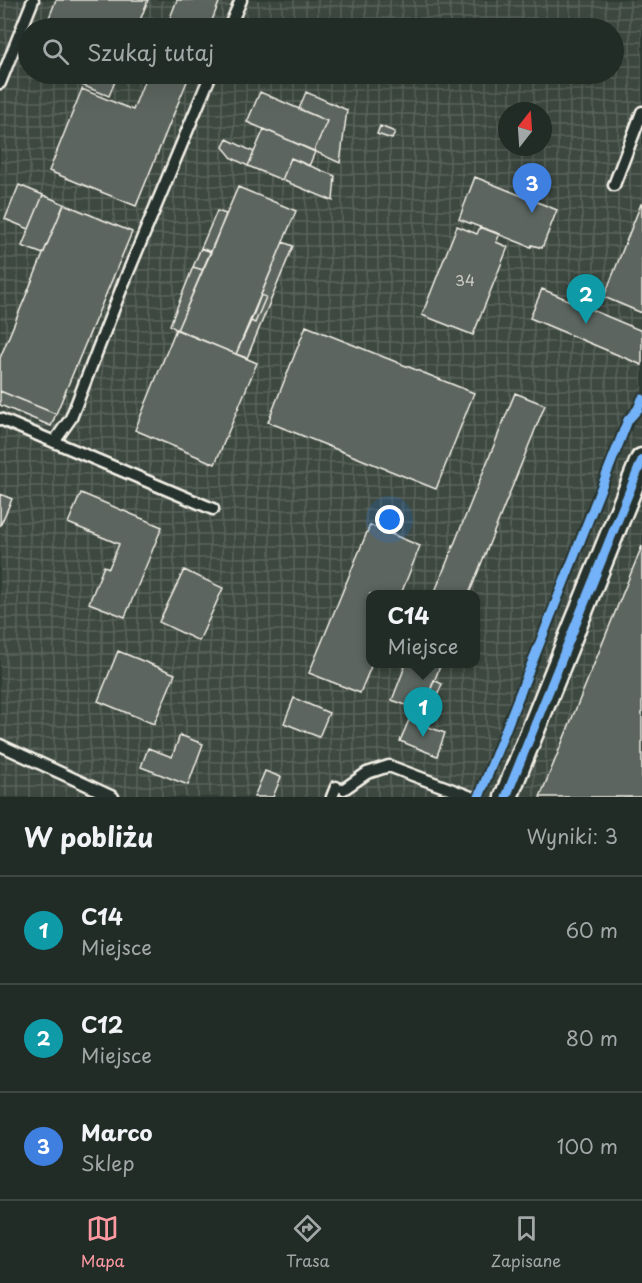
<!DOCTYPE html>
<html lang="pl">
<meta charset="utf-8">
<style>
:root{--surface:#222c27;--page:#2a342f;--text:#f1f3f6;--muted:#a2a7a7;--line:#3f4844;--accent:#ff9aa2}
body{margin:0;font-family:"Playpen Sans",sans-serif;background:var(--page);color:var(--text)}
.compass{position:absolute;left:498px;top:102px;width:54px;height:54px;border-radius:50%;background:var(--surface);box-shadow:0 6px 24px #0002;rotate:17deg}
.you{position:absolute;left:390px;top:520px;width:21px;height:21px;margin:-15px;border:4px solid #fff;border-radius:50%;background:#1a73e8;box-shadow:0 0 0 9px #1a73e833}
.badge{display:grid;place-items:center;width:39px;height:39px;border-radius:50%;background:var(--accent);color:#fff;font-size:20px;font-weight:700}
.pin{position:absolute;translate:-50% -50px;filter:drop-shadow(0 2px 3px #0008)}
.pin::after{content:'';position:absolute;top:32px;width:21px;height:18px;background:inherit;clip-path:polygon(0 0,100% 0,50% 100%)}
.popup{position:absolute;left:366px;top:590px;width:114px;height:78px;box-sizing:border-box;display:grid;place-content:center;border-radius:12px;background:var(--surface);filter:drop-shadow(0 2px 4px #0005);font-size:20px;white-space:nowrap;color:var(--muted)}
.popup b{font-size:22px;color:var(--text)}
.popup::after{content:'';position:absolute;left:50%;top:100%;margin-left:-12px;border:12px solid transparent;border-top-color:var(--surface)}
.list{margin:0;padding:0;list-style:none}
h2{display:flex;justify-content:space-between;align-items:center;height:78px;margin:0;padding:0 24px;font-size:26px}
h2 small{font-size:20px;font-weight:400;color:var(--muted)}
.list li{display:grid;grid-template-columns:39px 1fr auto;gap:18px;align-items:center;box-sizing:border-box;height:108px;padding:0 24px;border-top:2px solid var(--line)}
.list b{display:block;font-size:22px;white-space:nowrap}
.list p{margin:0;font-size:20px;white-space:nowrap;color:var(--muted)}
.list em{font-size:20px;font-style:normal;color:var(--muted)}
.icon{flex:none;width:33px;height:33px;fill:none;stroke:currentColor;stroke-width:2;stroke-linecap:round;stroke-linejoin:round}
.map{position:relative;flex:none;width:642px;height:797px;overflow:hidden}
.search{position:absolute;background:var(--surface);box-shadow:0 6px 24px #0002;left:18px;right:18px;top:18px;height:66px;display:flex;align-items:center;gap:15px;box-sizing:border-box;padding:0 21px;border-radius:33px;color:var(--muted);font-size:22px}
.sheet{height:402px;background:var(--surface)}
nav{display:flex;justify-content:space-around;align-items:center;box-sizing:border-box;height:84px;border-top:2px solid var(--line);background:var(--surface);font-size:16px;color:var(--muted)}
nav a{display:grid;justify-items:center;gap:3px}
nav .on{color:var(--accent)}
.map>svg:first-child{display:block}
.industrial{fill:url(#industrial-grid);fill-rule:evenodd}
.building{fill:#5c655e;stroke:#f4f1e8;stroke-width:1.5}
.lines{fill:none;stroke-linecap:round;stroke-linejoin:round}
.lane-casing{stroke:#f4f1e8;stroke-width:15}
.street-casing{stroke:#f4f1e8;stroke-width:27}
.lane{stroke:#26332d;stroke-width:10}
.street{stroke:#26332d;stroke-width:22}
.cycleway-casing{stroke:#26332d;stroke-width:13}
.cycleway{stroke:#73b2f8;stroke-width:9}
.labels{text-anchor:middle;stroke-width:4.5;stroke-linejoin:round;paint-order:stroke}
.number-label{font-size:15px;fill:#cecec6}
</style>
<div class="map">
<svg width="642" height="797" viewBox="0 0 642 797">
<defs>
<pattern id="industrial-grid" width="8" height="8" patternUnits="userSpaceOnUse" patternTransform="scale(1.5)"><rect width="8" height="8" fill="#3c4841"/><path d="M0 4h8M4 0v8" fill="none" stroke="#59635c"/></pattern>
</defs>
<rect width="100%" height="100%" fill="#2e3b34"/>
<filter id="ink" filterUnits="userSpaceOnUse"><feTurbulence type="fractalNoise" baseFrequency=".0167" numOctaves="2"/><feDisplacementMap in="SourceGraphic" scale="12" xChannelSelector="R" yChannelSelector="G"/><feConvolveMatrix kernelMatrix="1 2 1 2 8 2 1 2 1" color-interpolation-filters="sRGB"/></filter>
<g filter="url(#ink)">
<path class="industrial" d="M0 0H642V797H0ZM28 28H614V74H28ZM507 111H543V147H507ZM370 594H476V664H370Z"/>
<path class="building" d="M56 0H148L137 28H45Z
M177 0H220L209 28H166Z
M54 74H118L109 96Z
M147 74H190L136 206 49 171 82 89 133 110Z
M260 92 327 121 314 151 247 122Z
M306 92 347 110 340 163 314 151 327 121 299 109Z
M380 126 395 132 392 139 377 134Z
M264 129 315 152 309 166 291 158 282 180 248 166Z
M227 139 254 152 248 166 232 158 223 147Z
M291 158 335 176 333 201 282 180Z
M475 177 557 210 542 248 532 245 531 247 459 219Z
M19 185 43 195 29 229 5 219Z
M238 187 296 211 236 354 177 330Z
M43 195 64 204 43 254 22 246Z
M64 204 132 232 56 414 0 391V358Z
M641 204H642V313L604 297Z
M217 211 226 214 211 252 201 248Z
M457 226 477 234 480 227 500 234 496 242 508 247 473 335 422 315Z
M283 242 293 246 247 358 236 354 251 321 255 323 266 297 261 295Z
M201 248 211 252 203 270 193 267Z
M193 267 203 270 177 330 170 325Z
M542 289 642 331V365L530 318Z
M261 295 266 297 255 323 251 321Z
M306 326 474 393 436 489 268 422Z
M176 329 257 363 215 464 135 430Z
M0 391 56 414 51 426 0 405Z
M515 393 545 405 469 594H434Z
M81 493 162 527 125 617 89 603 104 566 109 568 119 544 68 523Z
M0 494 12 499 0 526Z
M370 525 420 546 401 594H370L372 664 360 693 309 673Z
M642 546V797H540Z
M184 570 223 588 199 641 159 622Z
M118 651 175 674 154 724 98 701Z
M406 664H441L422 711 392 700Z
M434 680 442 684 430 712 423 710Z
M294 698 329 713 319 737 284 723Z
M409 720 445 733 437 756 400 741Z
M180 735 203 744 188 785 141 767 148 748 172 757Z
M265 771 281 777 273 797H254Z"/>
<g class="lines">
<g class="lane-casing">
<path id="lane" d="M229 28 241 0
M0 83 33 0
M614 185 642 112
M0 419 213 509
M54 442 71 418 124 282 211 74
M0 745 113 797
M344 789 367 773 389 766 471 797
M332 797 336 787"/>
</g>
<g class="street-casing">
<path id="street" d="M506 797 642 460"/>
</g>
<use href="#lane" class="lane"/>
<use href="#street" class="street"/>
<g class="cycleway-casing">
<path id="cycleway" d="M479 797 628 420 638 409 642 399
M506 797 642 460"/>
</g>
<use href="#cycleway" class="cycleway"/>
</g>
</g>
<g class="labels">
<g class="number-label">
<text x="465" y="286">34</text>
</g>
</g>
</svg>
<svg class="compass" viewBox="-18 -18 36 36"><path d="M0-13l5 13h-10z" fill="#e53935"/><path d="M0 13l5-13h-10z" fill="#a2a7a7"/></svg>
<div class="you"></div>
<div class="pin badge" style="left:423px;top:737px;background:#0f9aa8">1</div>
<div class="popup"><b>C14</b>Miejsce</div>
<div class="pin badge" style="left:586px;top:324px;background:#0f9aa8">2</div>
<div class="pin badge" style="left:532px;top:213px;background:#3f7fe0">3</div>
<div class="search"><svg class="icon" aria-label="search" viewBox="0 0 24 24"><circle cx="10" cy="10" r="6"/><path d="M15 15l6 6"/></svg>Szukaj tutaj</div>
</div>
<section class="sheet">
<h2>W pobliżu<small>Wyniki: 3</small></h2>
<ul class="list">
<li><span class="badge" style="background:#0f9aa8">1</span><div><b>C14</b><p>Miejsce</p></div><em>60 m</em></li>
<li><span class="badge" style="background:#0f9aa8">2</span><div><b>C12</b><p>Miejsce</p></div><em>80 m</em></li>
<li><span class="badge" style="background:#3f7fe0">3</span><div><b>Marco</b><p>Sklep</p></div><em>100 m</em></li>
</ul>
</section>
<nav>
<a class="on"><svg class="icon" aria-label="map" viewBox="0 0 24 24"><path d="M3 6l6-2 6 2 6-2v14l-6 2-6-2-6 2zM9 4v14M15 6v14"/></svg>Mapa</a>
<a><svg class="icon" aria-label="directions" viewBox="0 0 24 24"><path d="M12 3l9 9-9 9-9-9zM9 14v-3h6M13 9l2 2-2 2"/></svg>Trasa</a>
<a><svg class="icon" aria-label="saved" viewBox="0 0 24 24"><path d="M7 4h10v16l-5-4-5 4z"/></svg>Zapisane</a>
</nav>
